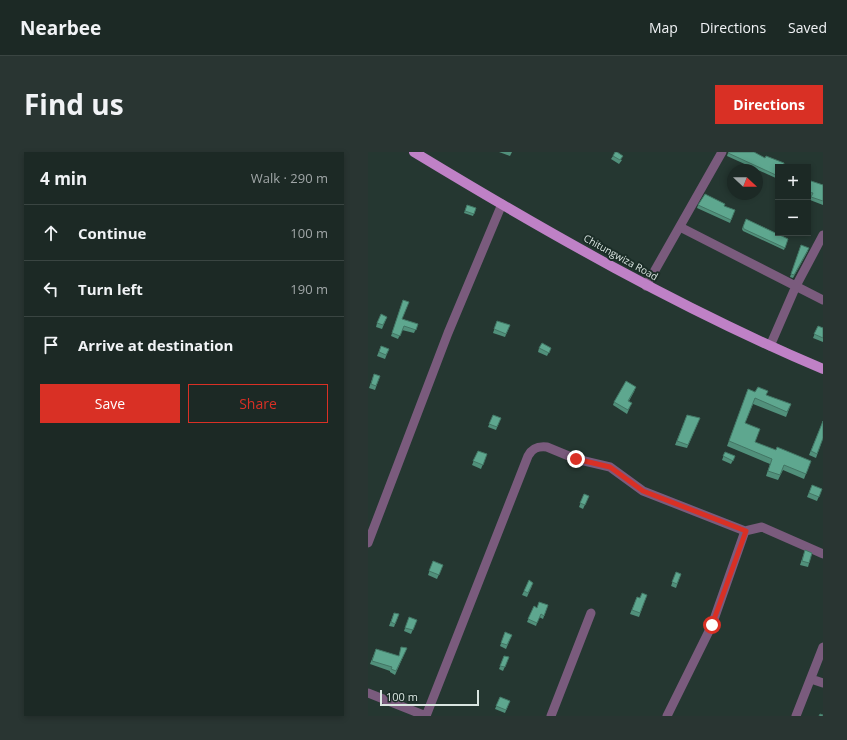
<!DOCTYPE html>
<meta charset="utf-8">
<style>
:root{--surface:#1c2925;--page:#293532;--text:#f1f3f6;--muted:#a0a6a7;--line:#3a4542;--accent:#d93025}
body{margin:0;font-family:"Open Sans",sans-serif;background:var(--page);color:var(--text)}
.controls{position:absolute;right:12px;top:12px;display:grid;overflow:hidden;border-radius:0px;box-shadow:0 2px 6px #0003}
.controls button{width:36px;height:36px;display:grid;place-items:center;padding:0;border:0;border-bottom:1px solid var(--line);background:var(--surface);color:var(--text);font:20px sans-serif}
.compass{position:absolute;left:359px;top:12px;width:36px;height:36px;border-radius:50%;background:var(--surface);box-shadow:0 2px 6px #0003;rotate:112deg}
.scale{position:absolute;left:12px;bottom:10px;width:99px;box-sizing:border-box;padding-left:4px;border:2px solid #dae5e1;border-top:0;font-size:11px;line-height:14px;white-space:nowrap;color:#dae5e1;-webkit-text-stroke:3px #1b2d27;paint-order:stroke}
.stop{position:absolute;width:12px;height:12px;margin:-9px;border:3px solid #d93025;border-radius:50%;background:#fff}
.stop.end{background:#d93025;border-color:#fff;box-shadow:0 1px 4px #0008}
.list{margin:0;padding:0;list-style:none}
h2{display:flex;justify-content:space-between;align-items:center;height:52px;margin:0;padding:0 16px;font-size:17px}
h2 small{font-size:13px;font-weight:400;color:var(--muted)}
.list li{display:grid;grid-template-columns:26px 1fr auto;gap:12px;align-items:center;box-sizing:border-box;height:56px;padding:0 16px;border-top:1px solid var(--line)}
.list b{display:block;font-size:15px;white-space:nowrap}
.list em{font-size:13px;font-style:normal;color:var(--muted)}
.actions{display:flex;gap:8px;padding:12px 16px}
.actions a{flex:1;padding:9px 0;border:1px solid var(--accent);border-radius:0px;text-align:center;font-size:14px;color:var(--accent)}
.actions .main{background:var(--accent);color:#fff}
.icon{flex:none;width:22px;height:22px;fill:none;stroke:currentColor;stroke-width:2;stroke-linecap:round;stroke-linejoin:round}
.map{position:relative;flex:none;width:455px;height:564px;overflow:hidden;border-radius:0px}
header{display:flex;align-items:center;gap:24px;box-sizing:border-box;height:56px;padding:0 20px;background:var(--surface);border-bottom:1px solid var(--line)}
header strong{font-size:19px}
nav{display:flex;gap:22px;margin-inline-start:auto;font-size:14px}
.intro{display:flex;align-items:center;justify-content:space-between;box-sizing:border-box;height:96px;padding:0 24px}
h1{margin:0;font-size:28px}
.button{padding:10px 18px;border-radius:0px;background:var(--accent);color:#fff;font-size:14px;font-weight:700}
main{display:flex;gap:24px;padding:0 24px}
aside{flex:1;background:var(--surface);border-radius:0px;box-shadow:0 2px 6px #0003}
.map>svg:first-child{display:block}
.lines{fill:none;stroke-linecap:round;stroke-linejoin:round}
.minor{stroke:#7a5b7d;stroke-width:9}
.major{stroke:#bf81c6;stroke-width:10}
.wall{fill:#51907b}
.building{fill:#5ea78f;stroke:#427564}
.route{stroke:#d93025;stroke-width:5}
.labels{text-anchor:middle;stroke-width:4;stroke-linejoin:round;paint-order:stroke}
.street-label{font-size:10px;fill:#dae5e1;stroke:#1b2d27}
</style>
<header>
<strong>Nearbee</strong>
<nav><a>Map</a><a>Directions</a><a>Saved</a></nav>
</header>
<div class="intro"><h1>Find us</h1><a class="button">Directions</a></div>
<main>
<aside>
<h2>4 min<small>Walk · 290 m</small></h2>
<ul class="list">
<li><svg class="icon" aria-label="ahead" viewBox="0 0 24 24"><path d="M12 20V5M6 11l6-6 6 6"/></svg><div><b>Continue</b></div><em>100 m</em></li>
<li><svg class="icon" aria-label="left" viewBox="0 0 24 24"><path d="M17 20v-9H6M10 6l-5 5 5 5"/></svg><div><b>Turn left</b></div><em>190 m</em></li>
<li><svg class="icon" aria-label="arrive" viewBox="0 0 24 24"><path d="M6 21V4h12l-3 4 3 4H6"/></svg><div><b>Arrive at destination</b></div></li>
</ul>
<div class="actions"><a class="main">Save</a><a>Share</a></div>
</aside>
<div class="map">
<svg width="455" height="564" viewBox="0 0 455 564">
<rect width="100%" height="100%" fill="#253731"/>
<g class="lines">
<path class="minor" d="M312 75 455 148
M278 134 354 0
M402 194 428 134 455 83
M0 391 80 181 134 52
M443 527 455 531
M0 541 58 564
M58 564 160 304C164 296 170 294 179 295L208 307 242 315 275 339 377 379
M183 564 223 461
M299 564 344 473 377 379 394 375 455 402
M428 564 455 495"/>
<path class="major" d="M46 0C178 80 313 157 455 217"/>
</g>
<path class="wall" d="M131 0H144L142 4Z
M360 1 397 6 410 15V27L359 4Z
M245 4 254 8 251 12 243 7Z
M440 28 455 33V53L442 48 443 44 440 43Z
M99 53 108 56 105 64 96 61Z
M330 53 356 54 367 58 362 71 329 56Z
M378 67 420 87 416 98 375 79 374 77Z
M433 93 440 99 425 126 422 125Z
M35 148 34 167 50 172 46 181 34 178 30 187 23 184Z
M19 165 14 177 8 175 9 171Z
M129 169 142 173 137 185 125 181Z
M450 174 455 176V190L445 186Z
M13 194 21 197 17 207 9 204Z
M171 196H183L179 204 170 200Z
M6 222 12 224 7 238 1 236Z
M380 237 387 240 398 243 423 252 418 265 385 252 377 271 387 290 408 298 443 309 436 327 415 318 410 328 398 324 402 312 359 294Z
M267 238 261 249 262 255 259 262 245 253 246 250Z
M125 263 133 266 128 278 120 275Z
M319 263 332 266 319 296 307 293Z
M455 269V286L448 306 441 303Z
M110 299 119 302 113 317 104 313Z
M357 300 367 304 363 312 354 308Z
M444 333 454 337 449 349 439 345Z
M216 342 221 344 215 357 211 355Z
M437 398 444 401 440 415 432 413Z
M65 409 75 413 69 427 60 423Z
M308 420 313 422 308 436 303 434Z
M164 434 159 445 154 443 156 439Z
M279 443 271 465 262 462 269 445 272 446Z
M180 453 175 467 171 465 168 474 159 470 166 454 169 456Z
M26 461 31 462 26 475 21 474Z
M49 468 43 482 36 479 37 476Z
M137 480 144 483 138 497 132 494Z
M33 495 39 496 27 523 22 520V519L2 512 8 497 31 504Z
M136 504 141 505 135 519 131 517Z
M132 545 142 549 137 561 127 557Z"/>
<path class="building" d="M247 0H249L255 4 252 8 245 4Z
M361 0H386L397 6 398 4 416 11 415 15H410V24L360 1Z
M440 28 455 33V49L443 45 445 41 440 40Z
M337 42 357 52 356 54 367 58 363 68 330 53Z
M99 53 108 56 106 62 97 59Z
M378 67 420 87 417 96 376 77 375 75Z
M433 93 441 96 426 123 423 122Z
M35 148 41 150 34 167 50 172 48 178 36 174 32 184 24 181Z
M13 162 19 165 15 173 9 171Z
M129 169 142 173 138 182 126 177Z
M450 174 455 176V186L446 182Z
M174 191 183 196 181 201 171 196Z
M13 194 21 197 18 203 11 200Z
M6 222 12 224 8 234 3 232Z
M258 229 268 235 260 249 264 251 260 258 246 250Z
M390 235 400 239 398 243 423 252 419 260 387 246 377 271 392 277 387 290 408 298 409 295 443 309 438 322 416 313 412 323 400 319 404 307 361 289 380 237 387 240Z
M125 263 133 266 129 275 121 272Z
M319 263 332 266 320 293 309 289Z
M455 269V286L449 302 443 299Z
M110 299 119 302 115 313 105 309Z
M357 300 367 304 365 309 355 304Z
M444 333 454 337 451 345 441 341Z
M216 342 221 344 217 353 212 351Z
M437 398 444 401 441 411 434 409Z
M65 409 75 413 71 423 61 419Z
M308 420 313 422 309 432 304 430Z
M161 428 165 431 160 441 156 439Z
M274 441 279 443 272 461 264 458 269 445 272 446Z
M171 450 180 453 176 464 173 462 169 471 160 467 166 454 169 456Z
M26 461 31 462 27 472 23 470Z
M41 465 49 468 45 478 37 476Z
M137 480 144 483 139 493 133 491Z
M33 495 39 496 28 519 23 517 24 515 4 509 8 497 31 504Z
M136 504 141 505 137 515 132 514Z
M132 545 142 549 138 558 128 554Z
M452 562 455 563V564H451Z"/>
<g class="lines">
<path class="route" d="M208 307 242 315 275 339 378 379 344 473"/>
</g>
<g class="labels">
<g class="street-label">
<text transform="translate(253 105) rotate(29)" y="4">Chitungwiza Road</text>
</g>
</g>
</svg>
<div class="controls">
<button>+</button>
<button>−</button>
</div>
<svg class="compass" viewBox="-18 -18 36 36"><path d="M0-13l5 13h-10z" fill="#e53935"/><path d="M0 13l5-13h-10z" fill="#a0a6a7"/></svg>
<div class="scale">100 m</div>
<div class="stop" style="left:344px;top:473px"></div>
<div class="stop end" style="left:208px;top:307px"></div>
</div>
</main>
